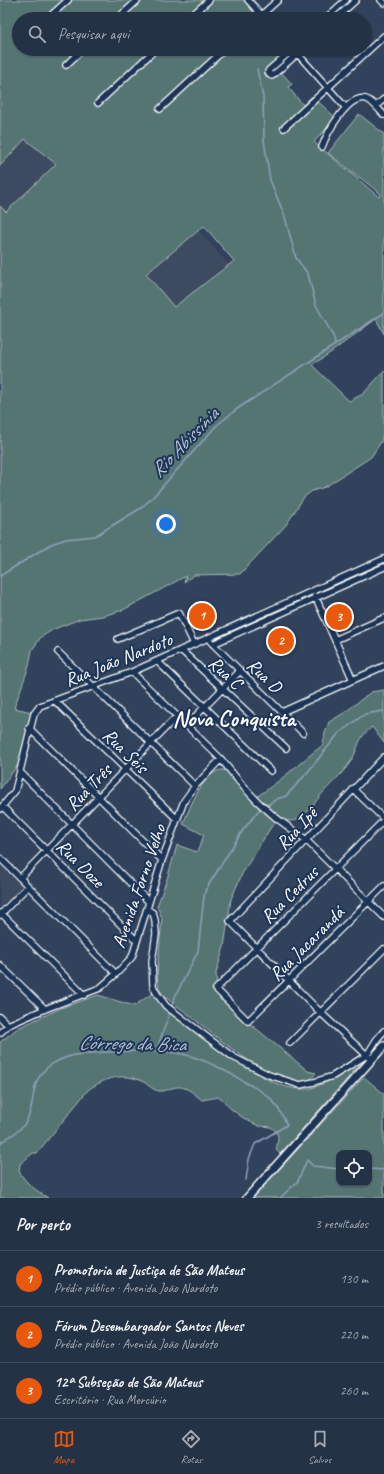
<!DOCTYPE html>
<html lang="pt">
<meta charset="utf-8">
<style>
:root{--surface:#243245;--page:#2c3a4c;--text:#f1f3f6;--muted:#a3aab3;--line:#414d5e;--accent:#ea580c}
body{margin:0;font-family:Caveat,sans-serif;background:var(--page);color:var(--text)}
.controls{position:absolute;right:12px;bottom:12px;display:grid;overflow:hidden;border-radius:8px;box-shadow:0 1px 3px #0004}
.controls button{width:36px;height:36px;display:grid;place-items:center;padding:0;border:0;border-bottom:1px solid var(--line);background:var(--surface);color:var(--text);font:20px sans-serif}
.you{position:absolute;left:166px;top:524px;width:14px;height:14px;margin:-10px;border:3px solid #fff;border-radius:50%;background:#1a73e8;box-shadow:0 0 0 6px #1a73e833}
.badge{display:grid;place-items:center;width:26px;height:26px;border-radius:50%;background:var(--accent);color:#fff;font-size:13px;font-weight:700}
.pin{position:absolute;translate:-50% -50%;border:2px solid #fff;box-shadow:0 1px 4px #0006}
.list{margin:0;padding:0;list-style:none}
h2{display:flex;justify-content:space-between;align-items:center;height:52px;margin:0;padding:0 16px;font-size:17px}
h2 small{font-size:13px;font-weight:400;color:var(--muted)}
.list li{display:grid;grid-template-columns:26px 1fr auto;gap:12px;align-items:center;box-sizing:border-box;height:56px;padding:0 16px;border-top:1px solid var(--line)}
.list b{display:block;font-size:15px;white-space:nowrap}
.list p{margin:0;font-size:13px;white-space:nowrap;color:var(--muted)}
.list em{font-size:13px;font-style:normal;color:var(--muted)}
.icon{flex:none;width:22px;height:22px;fill:none;stroke:currentColor;stroke-width:2;stroke-linecap:round;stroke-linejoin:round}
.map{position:relative;flex:none;width:384px;height:1198px;overflow:hidden}
.search{position:absolute;background:var(--surface);box-shadow:0 1px 3px #0004;left:12px;right:12px;top:12px;height:44px;display:flex;align-items:center;gap:10px;box-sizing:border-box;padding:0 14px;border-radius:22px;color:var(--muted);font-size:15px}
.sheet{height:220px;background:var(--surface)}
nav{display:flex;justify-content:space-around;align-items:center;box-sizing:border-box;height:56px;border-top:1px solid var(--line);background:var(--surface);font-size:11px;color:var(--muted)}
nav a{display:grid;justify-items:center;gap:2px}
nav .on{color:var(--accent)}
.map>svg:first-child{display:block}
.built{fill:#3e4c60}
.green{fill:#547473;stroke:#aabab9;fill-rule:evenodd}
.lines{fill:none;stroke-linecap:round;stroke-linejoin:round}
.stream{stroke:#91a3ba;stroke-width:1.5}
.minor-casing{stroke:#fff;stroke-width:8}
.major-casing{stroke:#fff;stroke-width:10}
.minor{stroke:#1d3557;stroke-width:5.5}
.major{stroke:#1d3557;stroke-width:7}
.labels{text-anchor:middle;stroke-width:4;stroke-linejoin:round;paint-order:stroke}
.street-label{font-size:19px;fill:#fff;stroke:#1d3557}
.water-label{font-size:20px;font-style:italic;fill:#b5c2d1;stroke:#1d3557}
.district-label{font-size:23px;font-weight:bold;fill:#fff;stroke:#1d3557}
</style>
<div class="map">
<svg width="384" height="1198" viewBox="0 0 384 1198">
<rect width="100%" height="100%" fill="#30425c"/>
<filter id="ink" filterUnits="userSpaceOnUse"><feTurbulence type="fractalNoise" baseFrequency=".025" numOctaves="2"/><feDisplacementMap in="SourceGraphic" scale="8" xChannelSelector="R" yChannelSelector="G"/><feConvolveMatrix kernelMatrix="1 2 1 2 8 2 1 2 1" color-interpolation-filters="sRGB"/></filter>
<g filter="url(#ink)">
<path class="built" d="M25 139 56 164 5 212 0 206V166Z
M199 231 232 268 176 313 146 275Z
M0 864 21 886 0 907Z"/>
<path class="green" d="M0 0H249L266 19H19V49H295L298 53 280 71 292 84 288 87 303 105 312 96 336 118 314 142 379 197 381 194 328 153 359 114 384 134V334L376 319 330 353 312 365 349 401 363 394 384 371V429L381 442 371 457 325 487 312 491 304 497 286 525 240 574 194 575 184 582 186 576 123 610 103 616 80 619 54 629 41 637 32 650 29 666 14 708 32 712 20 762 0 789V206L6 212 56 164 25 139 0 166ZM204 226 234 261 174 307 146 274Z
M384 563V564L319 593V592Z
M305 597 306 598 221 636V635Z
M384 690V743L372 727C356 740 360 746 351 761 342 775 330 784 320 796 313 805 306 816 296 820 292 822 285 820 280 820L271 827 243 872 231 899 224 947 216 973 217 985 220 999 308 1071 316 1073C313 1077 309 1081 304 1082 275 1089 207 1029 184 1011 178 1006 171 1002 165 997L159 989 157 975 162 918 157 906 167 879 177 845 197 852 204 835 183 824C189 809 205 767 225 770 233 771 238 777 244 781L245 787 256 797C280 782 300 762 323 745L325 733 329 722 344 713 371 692Z
M153 993 158 999C176 1013 194 1026 212 1040 237 1059 272 1091 305 1089 319 1089 349 1069 363 1061L280 1154 276 1150C277 1144 280 1137 276 1132 272 1125 265 1127 259 1126 249 1122 238 1115 230 1108 226 1105 224 1099 219 1097L202 1100C195 1095 187 1086 178 1087 171 1087 166 1092 159 1091 152 1090 147 1083 140 1080 121 1073 105 1078 88 1090L37 1153H33L20 1164 19 1171C26 1184 36 1190 48 1198H0V1042L18 1028 61 1008 98 995 134 1006Z
M364 1077 384 1094V1198H253ZM339 1153H369V1183H339Z"/>
<g class="lines">
<path class="stream" d="M257 69 263 97 264 140 270 180 285 217 296 258 308 274 316 305 334 338 335 345
M0 576 51 544 66 539 95 536 141 508 153 497 216 426 237 409 384 313
M266 806 277 799 286 796 307 773 339 733 365 714 384 711
M156 1052 175 997 198 951 204 896 206 889 243 830 259 810 263 808
M0 1143C8 1137 21 1131 26 1122 37 1103 28 1083 48 1067 66 1053 87 1053 109 1052 129 1051 163 1050 182 1054 206 1059 228 1072 248 1084 256 1088 265 1093 271 1099 278 1107 283 1116 287 1125L255 1144 249 1159 246 1180
M369 1169 384 1170
M280 1198 298 1181 307 1160 313 1166 339 1169"/>
<g class="minor-casing">
<path id="minor" d="M248 0 265 19
M381 0 384 3
M47 19 68 0
M117 19 138 0
M188 19 209 0
M257 19 278 0
M325 19 346 0
M335 19 356 0
M293 49 269 70 268 72 270 75 272 76 303 49
M296 52 346 108
M66 65 83 49
M98 103 156 49
M376 106 384 99
M160 109 225 49
M284 128 384 36
M322 147C327 133 348 94 366 99 373 101 379 110 384 115
M315 596 353 680
M118 639 179 613 194 644
M335 640 384 618
M211 642 303 733
M213 644 384 567
M181 650 286 748
M58 652 195 786
M157 661 271 771
M132 672 221 759 242 785 258 802 275 817 305 839 384 917
M55 701 177 819
M282 712 384 666
M187 725 240 671
M29 728 162 860
M20 772 149 902
M353 789 384 819
M3 807 137 941
M0 809 15 791 34 714 40 706 132 672 384 559
M384 820 216 989 248 1021 384 886
M0 858 116 974
M20 878 177 716
M147 909 153 913 155 920 156 934 152 961 153 986 157 994 166 1006 233 1057 269 1075 300 1085 314 1082 333 1076 367 1055 377 1039 384 1031
M1 913 84 995
M0 915 28 886
M0 965 45 1009
M0 1017 8 1025
M0 1033 8 1025 45 1009 100 988 116 974 132 957 162 860 184 801 195 786 221 759
M290 1043 384 949
M372 1060 321 1013 230 921 384 757"/>
</g>
<g class="major-casing">
<path id="major" d="M247 1198 384 1046"/>
</g>
<use href="#minor" class="minor"/>
<use href="#major" class="major"/>
</g>
</g>
<g class="labels">
<g class="street-label">
<text transform="translate(118 659) rotate(-22)" y="7">Rua João Nardoto</text>
<text transform="translate(226 672) rotate(43)" y="7">Rua C</text>
<text transform="translate(265 675) rotate(44)" y="7">Rua D</text>
<text transform="translate(126 750) rotate(44)" y="7">Rua Seis</text>
<text transform="translate(88 787) rotate(-46)" y="7">Rua Três</text>
<text transform="translate(296 828) rotate(-47)" y="7">Rua Ipê</text>
<text transform="translate(81 863) rotate(45)" y="7">Rua Doze</text>
<text transform="translate(138 886) rotate(-71)" y="7">Avenida Forno Velho</text>
<text transform="translate(289 894) rotate(-45)" y="7">Rua Cedrus</text>
<text transform="translate(306 943) rotate(-45)" y="7">Rua Jacarandá</text>
</g>
<g class="water-label">
<text transform="translate(184 442) rotate(-46)" y="7">Rio Abissínia</text>
<text transform="translate(132 1043) rotate(1)" y="7">Córrego da Bica</text>
</g>
<g class="district-label">
<text x="234" y="726">Nova Conquista</text>
</g>
</g>
</svg>
<div class="controls">
<button><svg class="icon" aria-label="locate" viewBox="0 0 24 24"><circle cx="12" cy="12" r="6"/><path d="M12 2v4M12 18v4M2 12h4M18 12h4"/></svg></button>
</div>
<div class="you"></div>
<div class="pin badge" style="left:202px;top:616px">1</div>
<div class="pin badge" style="left:281px;top:641px">2</div>
<div class="pin badge" style="left:339px;top:617px">3</div>
<div class="search"><svg class="icon" aria-label="search" viewBox="0 0 24 24"><circle cx="10" cy="10" r="6"/><path d="M15 15l6 6"/></svg>Pesquisar aqui</div>
</div>
<section class="sheet">
<h2>Por perto<small>3 resultados</small></h2>
<ul class="list">
<li><span class="badge">1</span><div><b>Promotoria de Justiça de São Mateus</b><p>Prédio público · Avenida João Nardoto</p></div><em>130 m</em></li>
<li><span class="badge">2</span><div><b>Fórum Desembargador Santos Neves</b><p>Prédio público · Avenida João Nardoto</p></div><em>220 m</em></li>
<li><span class="badge">3</span><div><b>12ª Subseção de São Mateus</b><p>Escritório · Rua Mercúrio</p></div><em>260 m</em></li>
</ul>
</section>
<nav>
<a class="on"><svg class="icon" aria-label="map" viewBox="0 0 24 24"><path d="M3 6l6-2 6 2 6-2v14l-6 2-6-2-6 2zM9 4v14M15 6v14"/></svg>Mapa</a>
<a><svg class="icon" aria-label="directions" viewBox="0 0 24 24"><path d="M12 3l9 9-9 9-9-9zM9 14v-3h6M13 9l2 2-2 2"/></svg>Rotas</a>
<a><svg class="icon" aria-label="saved" viewBox="0 0 24 24"><path d="M7 4h10v16l-5-4-5 4z"/></svg>Salvos</a>
</nav>
